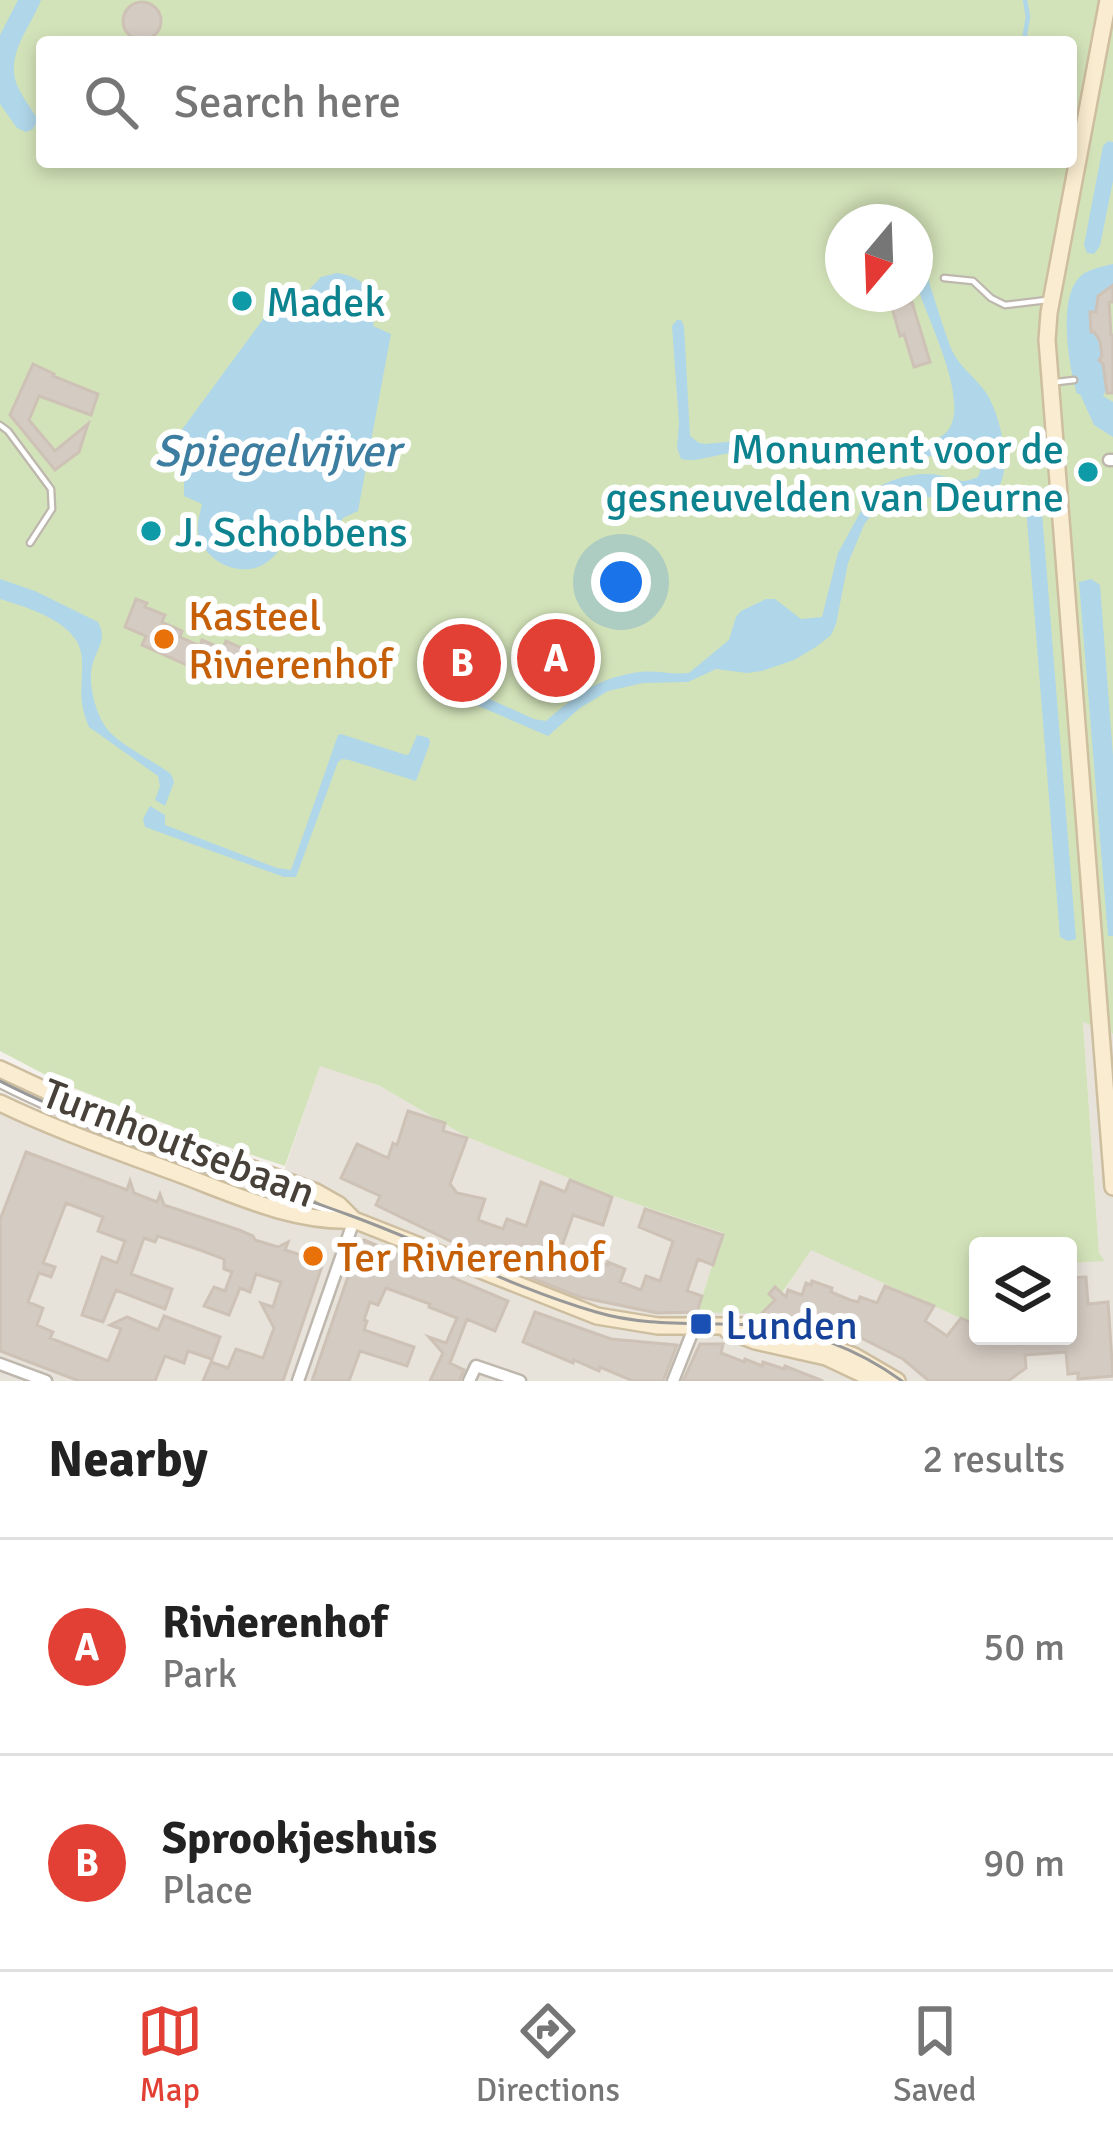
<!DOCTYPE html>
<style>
:root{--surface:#fff;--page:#f6f6f6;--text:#222;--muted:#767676;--line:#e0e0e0;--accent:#e24034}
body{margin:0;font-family:Signika,sans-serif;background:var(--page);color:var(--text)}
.controls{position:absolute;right:36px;bottom:36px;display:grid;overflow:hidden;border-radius:12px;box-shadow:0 6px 18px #0003}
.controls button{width:108px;height:108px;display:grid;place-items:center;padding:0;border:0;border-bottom:3px solid var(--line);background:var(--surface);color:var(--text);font:60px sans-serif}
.compass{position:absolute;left:825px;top:204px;width:108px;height:108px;border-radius:50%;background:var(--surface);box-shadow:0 6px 18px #0003;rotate:199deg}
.you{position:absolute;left:621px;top:582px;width:42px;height:42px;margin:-30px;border:9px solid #fff;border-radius:50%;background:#1a73e8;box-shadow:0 0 0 18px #1a73e833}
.badge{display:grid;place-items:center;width:78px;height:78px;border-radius:50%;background:var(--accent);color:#fff;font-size:39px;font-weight:700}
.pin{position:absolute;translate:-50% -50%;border:6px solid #fff;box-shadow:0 3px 12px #0006}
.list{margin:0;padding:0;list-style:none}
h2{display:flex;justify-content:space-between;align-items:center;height:156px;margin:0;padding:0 48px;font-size:51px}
h2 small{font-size:39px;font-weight:400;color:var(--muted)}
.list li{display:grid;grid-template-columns:78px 1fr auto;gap:36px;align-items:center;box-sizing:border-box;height:216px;padding:0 48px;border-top:3px solid var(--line)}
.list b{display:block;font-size:45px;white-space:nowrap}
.list p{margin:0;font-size:39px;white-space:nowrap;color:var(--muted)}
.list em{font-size:39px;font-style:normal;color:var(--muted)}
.icon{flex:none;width:66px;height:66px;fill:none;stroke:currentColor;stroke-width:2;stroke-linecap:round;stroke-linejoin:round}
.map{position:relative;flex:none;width:1113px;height:1381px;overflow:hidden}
.search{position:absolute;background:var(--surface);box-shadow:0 6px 18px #0003;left:36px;right:36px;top:36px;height:132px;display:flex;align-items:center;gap:30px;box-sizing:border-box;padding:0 42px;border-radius:12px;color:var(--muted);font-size:45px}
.sheet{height:588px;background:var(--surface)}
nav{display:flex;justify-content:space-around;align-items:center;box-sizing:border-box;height:168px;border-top:3px solid var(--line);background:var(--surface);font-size:33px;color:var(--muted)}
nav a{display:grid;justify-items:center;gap:6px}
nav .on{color:var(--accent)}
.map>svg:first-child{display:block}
.residential{fill:#e7e2da}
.green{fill:#d3e3b9;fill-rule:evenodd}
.water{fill:#afd6e9}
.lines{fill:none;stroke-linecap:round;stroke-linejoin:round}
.stream{stroke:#afd6e9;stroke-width:4.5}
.building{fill:#d4cbc2;stroke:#cec2b6;stroke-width:3}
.lane-casing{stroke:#beb7ae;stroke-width:9}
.street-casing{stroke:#beb7ae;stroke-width:15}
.secondary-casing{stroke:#cebea0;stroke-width:20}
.lane{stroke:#fff;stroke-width:4.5}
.street{stroke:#fff;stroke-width:10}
.secondary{stroke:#f9ecd0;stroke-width:15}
.tram{stroke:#989898;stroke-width:3}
.culture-dot{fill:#0f9aa8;stroke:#fff;stroke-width:4.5}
.food-dot{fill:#e8710a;stroke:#fff;stroke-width:4.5}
.transit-dot{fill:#1a4fb4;stroke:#fff;stroke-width:4.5}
.labels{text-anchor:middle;stroke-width:12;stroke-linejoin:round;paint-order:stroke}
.culture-label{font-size:42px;fill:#0d838f;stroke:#fff;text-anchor:start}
.food-label{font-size:42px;fill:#c56008;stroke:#fff;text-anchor:start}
.street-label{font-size:42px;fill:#47413a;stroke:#fff}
.transit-label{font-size:42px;fill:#164399;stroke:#fff;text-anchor:start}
.water-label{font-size:45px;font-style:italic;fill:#3c7da0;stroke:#fff}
</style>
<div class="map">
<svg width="1113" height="1381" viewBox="0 0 1113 1381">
<rect width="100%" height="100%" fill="#f4f0eb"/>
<path class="residential" d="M1083 1021 1113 1034V1381H0V1108L270 1213 320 1065 380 1086 467 1137 613 1196 724 1234 702 1296 761 1313 783 1293 810 1249 978 1326V1336H999L1015 1343 1068 1336V1263L1104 1260 1099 1253Z"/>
<path class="green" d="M0 0H1113V1034L1083 1022 1099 1253 1105 1261 1068 1263V1246H978V1326L811 1250 782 1293 761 1314 697 1312 723 1233 613 1196 467 1137 380 1086 320 1066 285 1166 204 1139 61 1083 0 1051ZM42 42H1071V162H42ZM843 222H915V294H843Z"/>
<path class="water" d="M18 0H41C31 27 5 54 17 85 22 97 31 108 38 120L33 129 26 132 17 128 0 104V35Z
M1108 141 1113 142V181L1100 246 1094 254 1087 253 1084 245 1103 146Z
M915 239C928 275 937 311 950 346 958 366 972 374 984 390 999 408 1018 480 991 494 974 503 953 496 935 497 916 497 898 500 880 502L864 525 848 563 836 624 831 635 816 647 794 660 762 671 747 673 716 669 688 682 643 683 608 691 580 708 548 736 439 689 437 685 440 679H445L534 719 546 721C576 695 599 677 640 672 657 670 673 675 689 673L729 640 736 617 741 611 766 599H775L801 619 822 617 838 553 873 489C891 480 910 473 930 474 952 475 955 487 978 477 984 463 981 455 969 445 948 447 931 465 912 452V444L916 441C1000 446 921 313 915 277 913 265 915 251 915 239Z
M1113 264V288L1098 296 1096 312 1090 313 1091 332 1099 335 1102 357 1100 360 1102 362 1106 390 1103 396 1113 402V437L1094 425 1080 394H1077C1069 367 1058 302 1078 279 1086 269 1101 267 1113 264Z
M337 273C367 277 380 297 373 326L391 334 358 511 343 518 335 534 316 538 304 550 286 541C279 552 270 562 258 567 233 576 202 558 198 532 197 523 200 513 202 504L184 496V480L176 467 182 452 178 435 286 288 304 295 321 277Z
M677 320H681L684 326 690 436 699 443 705 444 737 441 772 444 797 440 830 448 850 441 869 439 887 443 882 450C876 451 869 450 863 451 844 454 830 467 810 467 784 468 762 452 736 453 717 453 699 463 681 459L677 448 679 423 672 326Z
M1041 500 1076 939 1068 941 1060 937 1026 507 1030 501Z
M0 579 35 591 98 622C108 640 96 649 92 666 88 685 96 716 108 730 119 744 155 762 171 774L174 782 165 806 155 800 160 786 158 776 89 727C77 699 83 686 82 659 81 623 29 608 0 599Z
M1091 579 1100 585 1113 756V936H1108L1079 582Z
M341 734 406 755 409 754 417 735 429 738 430 743 416 781 349 760 342 759 338 762 296 877H284L145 827 143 819 150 806 165 815V825L277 868 291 870 338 735Z"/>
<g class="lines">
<path class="stream" d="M1024 40 1028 17 1025 0"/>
</g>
<path class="building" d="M123 21a19 19 0 1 1 38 0a19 19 0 1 1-38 0Z
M1113 285V302H1109L1111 335H1113V393H1107L1103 364 1099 360 1102 356 1100 341 1094 332H1091L1090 312H1096L1098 296Z
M912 302 930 362 914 367 904 334 900 336 892 308Z
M33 364 54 374 53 376 98 394 91 415 39 396 29 420 55 451 88 424 79 452 55 470 10 415Z
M136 599 147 603 145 607 165 615 162 622 182 631 180 637 200 646 202 640 223 649 226 641 246 650 247 646 257 650 244 679 221 670 207 674 142 645 146 636 125 627Z
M408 1111 445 1123 443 1131 467 1138 450 1184 457 1193 485 1199 478 1220 503 1229 507 1219 526 1226 541 1182 565 1192 570 1180 612 1197 603 1225 573 1215 561 1249 576 1254 574 1260 597 1269 600 1262 608 1265V1262L625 1269 620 1282 641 1290 646 1276 660 1281 673 1241 639 1227 645 1209 723 1235 713 1265 698 1259 687 1291 702 1296 697 1312 657 1313 580 1297 504 1267 376 1205 380 1196 341 1178 357 1144 388 1158 393 1143 397 1145Z
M26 1152 127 1190 130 1181 134 1193 157 1202 160 1194 164 1205 239 1230 253 1236 255 1240 278 1247 288 1242 285 1250 304 1256 306 1250 322 1256V1266L283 1381H203L211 1362 228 1368 236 1349 263 1358 274 1328 261 1303 273 1307 281 1282 256 1274 250 1292 240 1288 229 1315 204 1306 214 1287 225 1291 232 1272 224 1269V1259L200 1250 158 1236 155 1242 144 1238 131 1274 172 1289 165 1309 116 1290 103 1322 82 1315 102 1257 117 1263 125 1241 98 1231 103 1217 66 1203 43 1263 55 1267 51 1277 39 1273 28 1302 43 1308 37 1325 53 1332 50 1338 108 1361 121 1329 110 1325 127 1317 158 1330 164 1316 220 1337 212 1359 188 1351 184 1363 165 1356 155 1381H79L0 1351V1220Z
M364 1240 508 1301 495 1331 467 1319 450 1363 464 1370 459 1381H430L443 1353 429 1337 446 1343 457 1318 429 1307 430 1304 386 1288 378 1305 370 1302 364 1320 367 1321 364 1330 414 1347 407 1366 360 1351 349 1381H312L360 1242Z
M1086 1277 1088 1304 1108 1302 1113 1376 1078 1379V1373L1068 1374 1066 1352 1025 1355 1026 1368 1008 1381H929L903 1359 861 1338 818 1324 761 1314 775 1300 769 1294 775 1287 786 1297 788 1290 802 1295 806 1283 811 1285 812 1281 832 1288 831 1292 850 1300 858 1302 860 1297 877 1303 885 1286 934 1306 925 1321 947 1336 961 1318 978 1326V1336H999L1016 1344 1015 1336H1068V1315H1073L1071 1294 1068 1295V1278Z
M535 1312 611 1339 677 1345 663 1381H633L600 1367 599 1371 574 1360 573 1363 523 1342Z
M700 1344H723L721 1353 744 1362 745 1359 762 1366 763 1362 784 1369 785 1366 823 1381H683Z"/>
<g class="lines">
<g class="lane-casing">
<path id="lane" d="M944 278 973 281 991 298 1005 305 1047 300
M1057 382 1074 380
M0 425 8 431 51 489 52 509 30 543
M0 1085C107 1139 224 1174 337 1214"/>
</g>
<g class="street-casing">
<path id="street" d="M1109 460H1113
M0 1364 46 1381
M298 1381 354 1220
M469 1381 476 1366 520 1381
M673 1381 694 1328"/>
</g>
<g class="secondary-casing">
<path id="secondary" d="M1108 0 1049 313 1047 340 1113 1187
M0 1069 75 1104 316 1192 339 1205 354 1220
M0 1103C56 1130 115 1150 174 1172 231 1193 292 1223 354 1220L597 1316 658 1326H742L792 1333 854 1356 897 1381
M727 1330 755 1341 826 1357 877 1381"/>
</g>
<use href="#lane" class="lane"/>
<use href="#street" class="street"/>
<use href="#secondary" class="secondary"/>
<path class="tram" d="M0 1081C108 1136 235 1173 349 1215 432 1245 511 1287 596 1312 646 1327 698 1322 750 1325 804 1328 858 1349 902 1381"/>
</g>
<g class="culture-dot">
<circle cx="242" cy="301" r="12"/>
<circle cx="1088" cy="472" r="12"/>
<circle cx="151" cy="531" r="12"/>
</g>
<g class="food-dot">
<circle cx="164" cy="639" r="12"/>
<circle cx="313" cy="1256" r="12"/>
</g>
<rect class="transit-dot" x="689" y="1312" width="24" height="24" rx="6"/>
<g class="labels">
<g class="culture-label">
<text x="266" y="316">Madek</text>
<text x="1064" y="463" text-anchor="end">Monument voor de<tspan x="1064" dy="48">gesneuvelden van Deurne</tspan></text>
<text x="175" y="546">J. Schobbens</text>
</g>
<g class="food-label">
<text x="188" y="630">Kasteel<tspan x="188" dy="48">Rivierenhof</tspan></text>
<text x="337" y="1271">Ter Rivierenhof</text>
</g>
<g class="street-label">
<text transform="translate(179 1142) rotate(21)" y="15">Turnhoutsebaan</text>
</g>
<g class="transit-label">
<text x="725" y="1339">Lunden</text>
</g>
<g class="water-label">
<text x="277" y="466">Spiegelvijver</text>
</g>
</g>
</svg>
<div class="controls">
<button><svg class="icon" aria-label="layers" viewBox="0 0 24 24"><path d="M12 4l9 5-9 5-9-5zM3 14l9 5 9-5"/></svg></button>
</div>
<svg class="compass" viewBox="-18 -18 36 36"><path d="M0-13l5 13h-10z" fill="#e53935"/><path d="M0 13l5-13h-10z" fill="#767676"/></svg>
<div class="you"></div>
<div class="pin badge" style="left:556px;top:658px">A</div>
<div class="pin badge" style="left:462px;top:663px">B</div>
<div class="search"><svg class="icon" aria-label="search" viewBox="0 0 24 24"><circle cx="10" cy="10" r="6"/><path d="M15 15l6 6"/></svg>Search here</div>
</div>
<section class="sheet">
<h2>Nearby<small>2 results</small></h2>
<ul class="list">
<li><span class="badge">A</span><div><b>Rivierenhof</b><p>Park</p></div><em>50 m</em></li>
<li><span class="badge">B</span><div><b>Sprookjeshuis</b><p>Place</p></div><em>90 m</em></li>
</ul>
</section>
<nav>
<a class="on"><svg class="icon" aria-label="map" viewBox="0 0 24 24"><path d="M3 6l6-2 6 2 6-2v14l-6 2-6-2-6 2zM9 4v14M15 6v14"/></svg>Map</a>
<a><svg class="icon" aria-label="directions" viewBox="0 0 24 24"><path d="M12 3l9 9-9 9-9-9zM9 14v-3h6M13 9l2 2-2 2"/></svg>Directions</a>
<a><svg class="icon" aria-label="saved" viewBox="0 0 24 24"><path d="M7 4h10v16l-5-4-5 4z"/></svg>Saved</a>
</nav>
